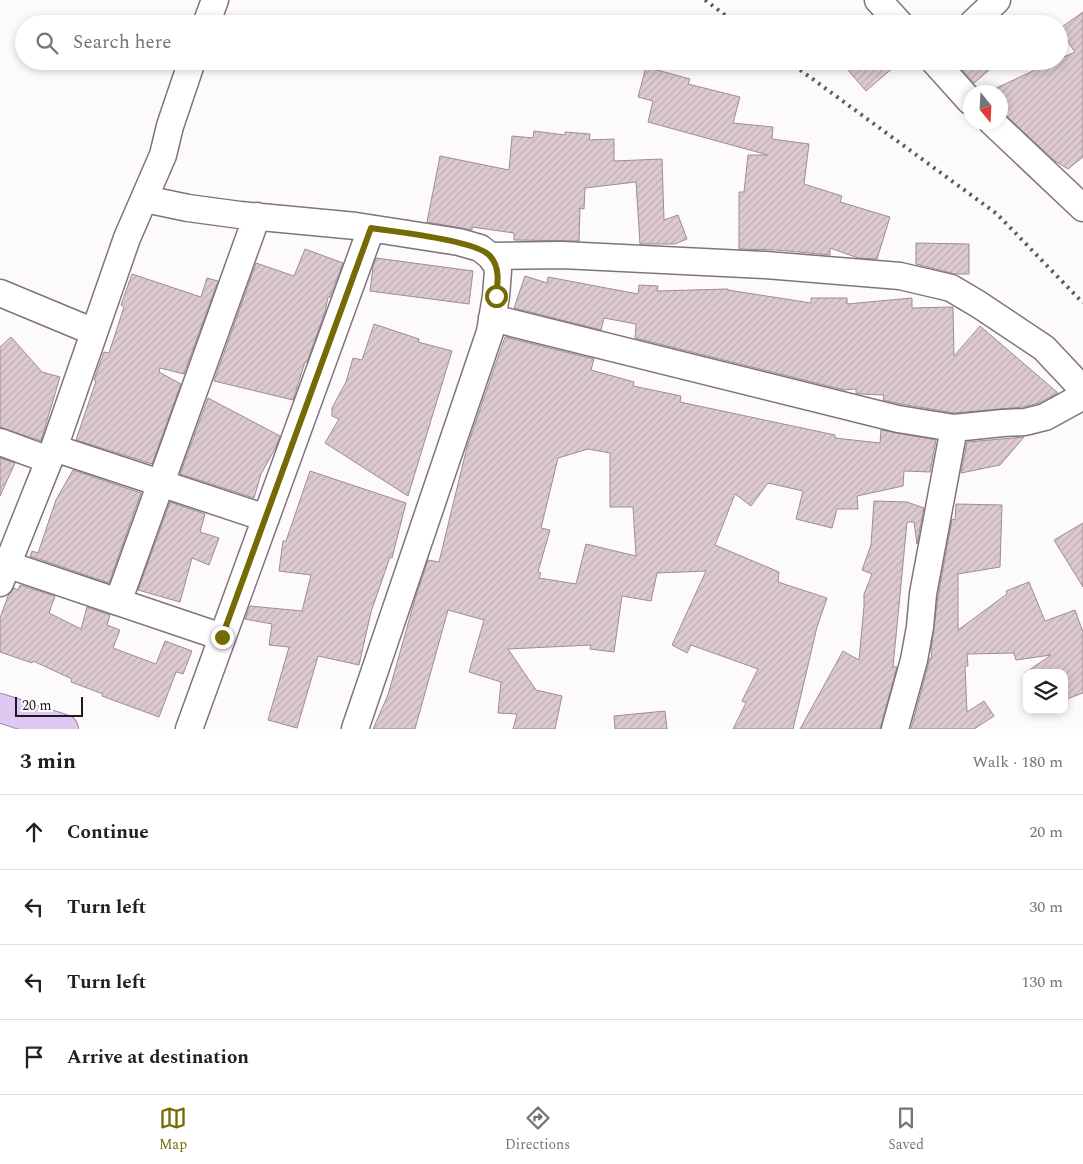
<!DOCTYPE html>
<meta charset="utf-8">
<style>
:root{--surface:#fff;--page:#f6f6f6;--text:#202124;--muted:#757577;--line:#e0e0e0;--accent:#756b05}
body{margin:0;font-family:Spectral,serif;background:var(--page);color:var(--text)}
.controls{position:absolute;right:15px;bottom:15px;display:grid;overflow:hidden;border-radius:10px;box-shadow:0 2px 8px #0003}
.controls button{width:45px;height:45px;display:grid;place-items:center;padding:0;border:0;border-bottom:1px solid var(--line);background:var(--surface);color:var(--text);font:25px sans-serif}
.compass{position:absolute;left:963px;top:85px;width:45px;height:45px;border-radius:50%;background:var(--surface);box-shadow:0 2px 8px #0003;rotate:162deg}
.scale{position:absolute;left:15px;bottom:12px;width:68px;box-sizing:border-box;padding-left:5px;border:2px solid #1f1a1e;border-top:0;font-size:14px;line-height:18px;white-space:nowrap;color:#1f1a1e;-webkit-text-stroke:4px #fff;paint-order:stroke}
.stop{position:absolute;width:15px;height:15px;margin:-11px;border:4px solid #756b05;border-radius:50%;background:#fff}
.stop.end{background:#756b05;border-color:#fff;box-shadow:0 1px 5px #0008}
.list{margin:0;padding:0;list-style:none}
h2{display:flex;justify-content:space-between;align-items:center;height:65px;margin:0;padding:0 20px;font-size:21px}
h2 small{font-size:16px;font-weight:400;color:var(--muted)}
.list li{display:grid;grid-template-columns:32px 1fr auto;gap:15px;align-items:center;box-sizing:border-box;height:75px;padding:0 20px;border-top:1px solid var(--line)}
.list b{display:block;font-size:19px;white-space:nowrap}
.list em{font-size:16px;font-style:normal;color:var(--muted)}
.icon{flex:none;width:28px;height:28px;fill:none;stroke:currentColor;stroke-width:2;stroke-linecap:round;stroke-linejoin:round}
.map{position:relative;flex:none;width:1083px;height:729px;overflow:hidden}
.search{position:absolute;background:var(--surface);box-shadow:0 2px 8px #0003;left:15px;right:15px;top:15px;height:55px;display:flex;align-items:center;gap:12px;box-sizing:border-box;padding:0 18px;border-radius:28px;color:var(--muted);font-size:19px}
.sheet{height:365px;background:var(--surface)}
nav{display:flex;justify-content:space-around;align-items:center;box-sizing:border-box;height:70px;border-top:1px solid var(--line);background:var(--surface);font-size:14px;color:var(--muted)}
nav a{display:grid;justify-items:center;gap:2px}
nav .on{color:var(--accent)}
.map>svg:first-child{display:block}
.building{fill:url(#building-hatch);stroke:#9f8d91;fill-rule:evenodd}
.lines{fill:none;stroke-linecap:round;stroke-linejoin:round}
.minor-casing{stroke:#80737d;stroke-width:29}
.highway-casing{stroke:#9c8ba8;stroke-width:30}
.minor{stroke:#fff;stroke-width:26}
.highway{stroke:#dfc8f2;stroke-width:28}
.rail{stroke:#5d595c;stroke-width:4;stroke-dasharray:2.5 5;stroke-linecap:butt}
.route{stroke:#756b05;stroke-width:6}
</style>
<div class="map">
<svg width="1083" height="729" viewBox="0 0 1083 729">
<defs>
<pattern id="building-hatch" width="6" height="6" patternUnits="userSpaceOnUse" patternTransform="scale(1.25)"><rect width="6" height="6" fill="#ddcacf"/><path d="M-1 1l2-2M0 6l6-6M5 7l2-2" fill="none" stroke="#bdadb1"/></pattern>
</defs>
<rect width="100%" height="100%" fill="#fdfafc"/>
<path class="building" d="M1083 12V157L1068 169 1055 161 1000 110V92H988L1054 61H1059V59L1075 52 1059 29Z
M840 61H901L866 91Z
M954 61H1000L974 83Z
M646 67 690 79 688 84 740 97 733 123 773 127 772 139 809 144 804 184 842 196 840 202 890 217 877 259 858 258 830 248V255L777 250 739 249V192H744L748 155H768L648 122 653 101 638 97Z
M534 131 565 135V132L590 134 589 140 614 139V161L662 159 664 220 678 215 687 239 675 244H640L636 182 585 188 584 209 580 208 579 241 514 240V233L472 227V230L427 222 440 156 509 170 512 136 533 138Z
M916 243 969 244V274H955L916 264Z
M305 249 343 263 330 297H328L325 312 307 362H305L293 400 214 381 256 263 294 276Z
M376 258 473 271 469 304 370 291 373 267Z
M132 274 201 297 207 278 218 281 184 374 160 368 159 372 181 384 152 464 76 440 96 381 94 380 104 352 109 353 124 307 121 305Z
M525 276 547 283 548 277 638 294 639 285 658 286 657 291 728 289V290L811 303V298H847V304L912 298V308L953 307 954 356 980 326 1058 393 1039 403 1023 407 954 413 901 404 883 400 884 395 861 394 856 393V389L844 390 635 338 636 324 604 318 601 330 514 308Z
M374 324 419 339 418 342 452 351 408 496 325 443 339 419 332 416V408L346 382 353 358 362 360Z
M11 337 42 372 60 377 41 441 0 427V347Z
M505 337 594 359 591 370 634 382 633 386 681 396 680 402 835 435V438L880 443 881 430 936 440 930 472 904 471 903 486 857 496 858 509H837L832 528 796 519 803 491 768 483 751 506 735 494 715 545 779 572 778 582 827 598 817 627 793 729H733L746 703 742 701 758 669 691 645 687 653 672 645 706 571 657 573 651 601 622 596 614 652 590 649 591 645 508 649 536 690 562 696 555 729H513L517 714 498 713 501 682 469 672 484 620 448 610 415 729H373L388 695 415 599 428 560 439 562 467 447ZM588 449 610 453V507H633L636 556 586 544 576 584 539 578 541 573 538 572 550 530 541 528 558 458Z
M208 398 280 436 275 449 261 474 254 498 180 474Z
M1024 437 1000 465 961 473 967 442Z
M0 458 15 463 0 496Z
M73 470 141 493 109 583 30 556 32 551 38 553 56 500Z
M310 471 406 503 392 558 390 557 371 612 359 665 318 656 297 728 268 720 289 647 269 645 272 624 245 619 250 606 302 611 311 575 279 571 283 541H286Z
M874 501 907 502 924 508 917 544 914 522H907L893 667H897L880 729H800L843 651 859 660 864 606V594L872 574 862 570 871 545Z
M170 502 205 514 200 532 219 538 209 565 192 558 180 602 138 590Z
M956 504 1002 505 1000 567 958 574V630L1007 594 1006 591 1029 582 1045 621 1075 610 1083 632V693L1064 700V673H1025L1051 655 1016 660 1014 653 967 654 968 666H965L967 712 984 701 994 716 974 729H911L930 658H932L931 651 938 596 952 519 955 520Z
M1083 523V587L1054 540Z
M20 585 55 596 49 613 81 629 87 607 110 615 107 625 120 630 113 648 156 664 165 641 192 651 183 674 176 672 159 717 102 696 103 694 71 682 72 679 33 661 32 663 0 652V618L8 596 14 588 18 590Z
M665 711 667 729H615L614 716Z"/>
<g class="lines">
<g class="minor-casing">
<path id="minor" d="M878 0 900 24
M206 24 215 0
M972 24 997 0
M934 61 970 101
M992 122 1083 208
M145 199 188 208 240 215 356 226 459 242 480 248 490 256 496 264 498 271 496 296 490 332 355 729
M490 256 562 255 766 265 900 276 951 288 978 304 1044 348 1077 383 1080 394 1076 400 1045 417 1025 422 1003 423 954 428 898 419 492 318
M0 293 94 332
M0 442 49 460
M54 448 266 518
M0 562 222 637
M0 583 54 448 127 238 163 155 170 126 192 61
M118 602 257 216
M189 729 371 229
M895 729 914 660 920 627 923 594 954 428"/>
</g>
<g class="highway-casing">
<path id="highway" d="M0 708 64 729"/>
</g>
<use href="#minor" class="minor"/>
<use href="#highway" class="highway"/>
<path class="rail" d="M705 0 737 24
M788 61 997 214 1083 303"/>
</g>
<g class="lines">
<path class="route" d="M222 637 371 228C395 232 476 240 490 256 500 267 498 282 496 296"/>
</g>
</svg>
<div class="controls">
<button><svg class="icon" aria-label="layers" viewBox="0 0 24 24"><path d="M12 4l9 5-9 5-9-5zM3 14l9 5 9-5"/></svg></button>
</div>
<svg class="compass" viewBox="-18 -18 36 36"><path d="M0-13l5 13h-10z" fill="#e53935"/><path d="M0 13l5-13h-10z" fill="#757577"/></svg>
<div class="scale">20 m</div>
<div class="stop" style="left:496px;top:296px"></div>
<div class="stop end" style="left:222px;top:637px"></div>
<div class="search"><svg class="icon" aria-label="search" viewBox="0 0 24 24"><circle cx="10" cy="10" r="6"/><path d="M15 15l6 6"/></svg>Search here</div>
</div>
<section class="sheet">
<h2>3 min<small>Walk · 180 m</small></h2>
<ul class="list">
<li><svg class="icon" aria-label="ahead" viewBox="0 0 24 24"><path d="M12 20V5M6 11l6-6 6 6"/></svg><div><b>Continue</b></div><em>20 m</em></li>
<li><svg class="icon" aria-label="left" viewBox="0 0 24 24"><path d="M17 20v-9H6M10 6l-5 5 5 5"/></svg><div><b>Turn left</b></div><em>30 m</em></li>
<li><svg class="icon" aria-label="left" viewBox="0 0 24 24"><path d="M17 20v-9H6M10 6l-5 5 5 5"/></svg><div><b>Turn left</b></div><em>130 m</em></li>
<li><svg class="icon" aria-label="arrive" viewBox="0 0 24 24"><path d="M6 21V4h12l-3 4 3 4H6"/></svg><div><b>Arrive at destination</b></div></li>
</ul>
</section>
<nav>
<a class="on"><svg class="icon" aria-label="map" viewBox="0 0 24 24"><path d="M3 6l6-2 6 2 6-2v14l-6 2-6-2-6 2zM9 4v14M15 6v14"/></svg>Map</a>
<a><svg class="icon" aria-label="directions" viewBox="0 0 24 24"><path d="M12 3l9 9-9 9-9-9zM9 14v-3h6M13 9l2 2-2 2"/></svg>Directions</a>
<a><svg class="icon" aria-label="saved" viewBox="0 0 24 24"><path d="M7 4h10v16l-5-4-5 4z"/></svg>Saved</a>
</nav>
